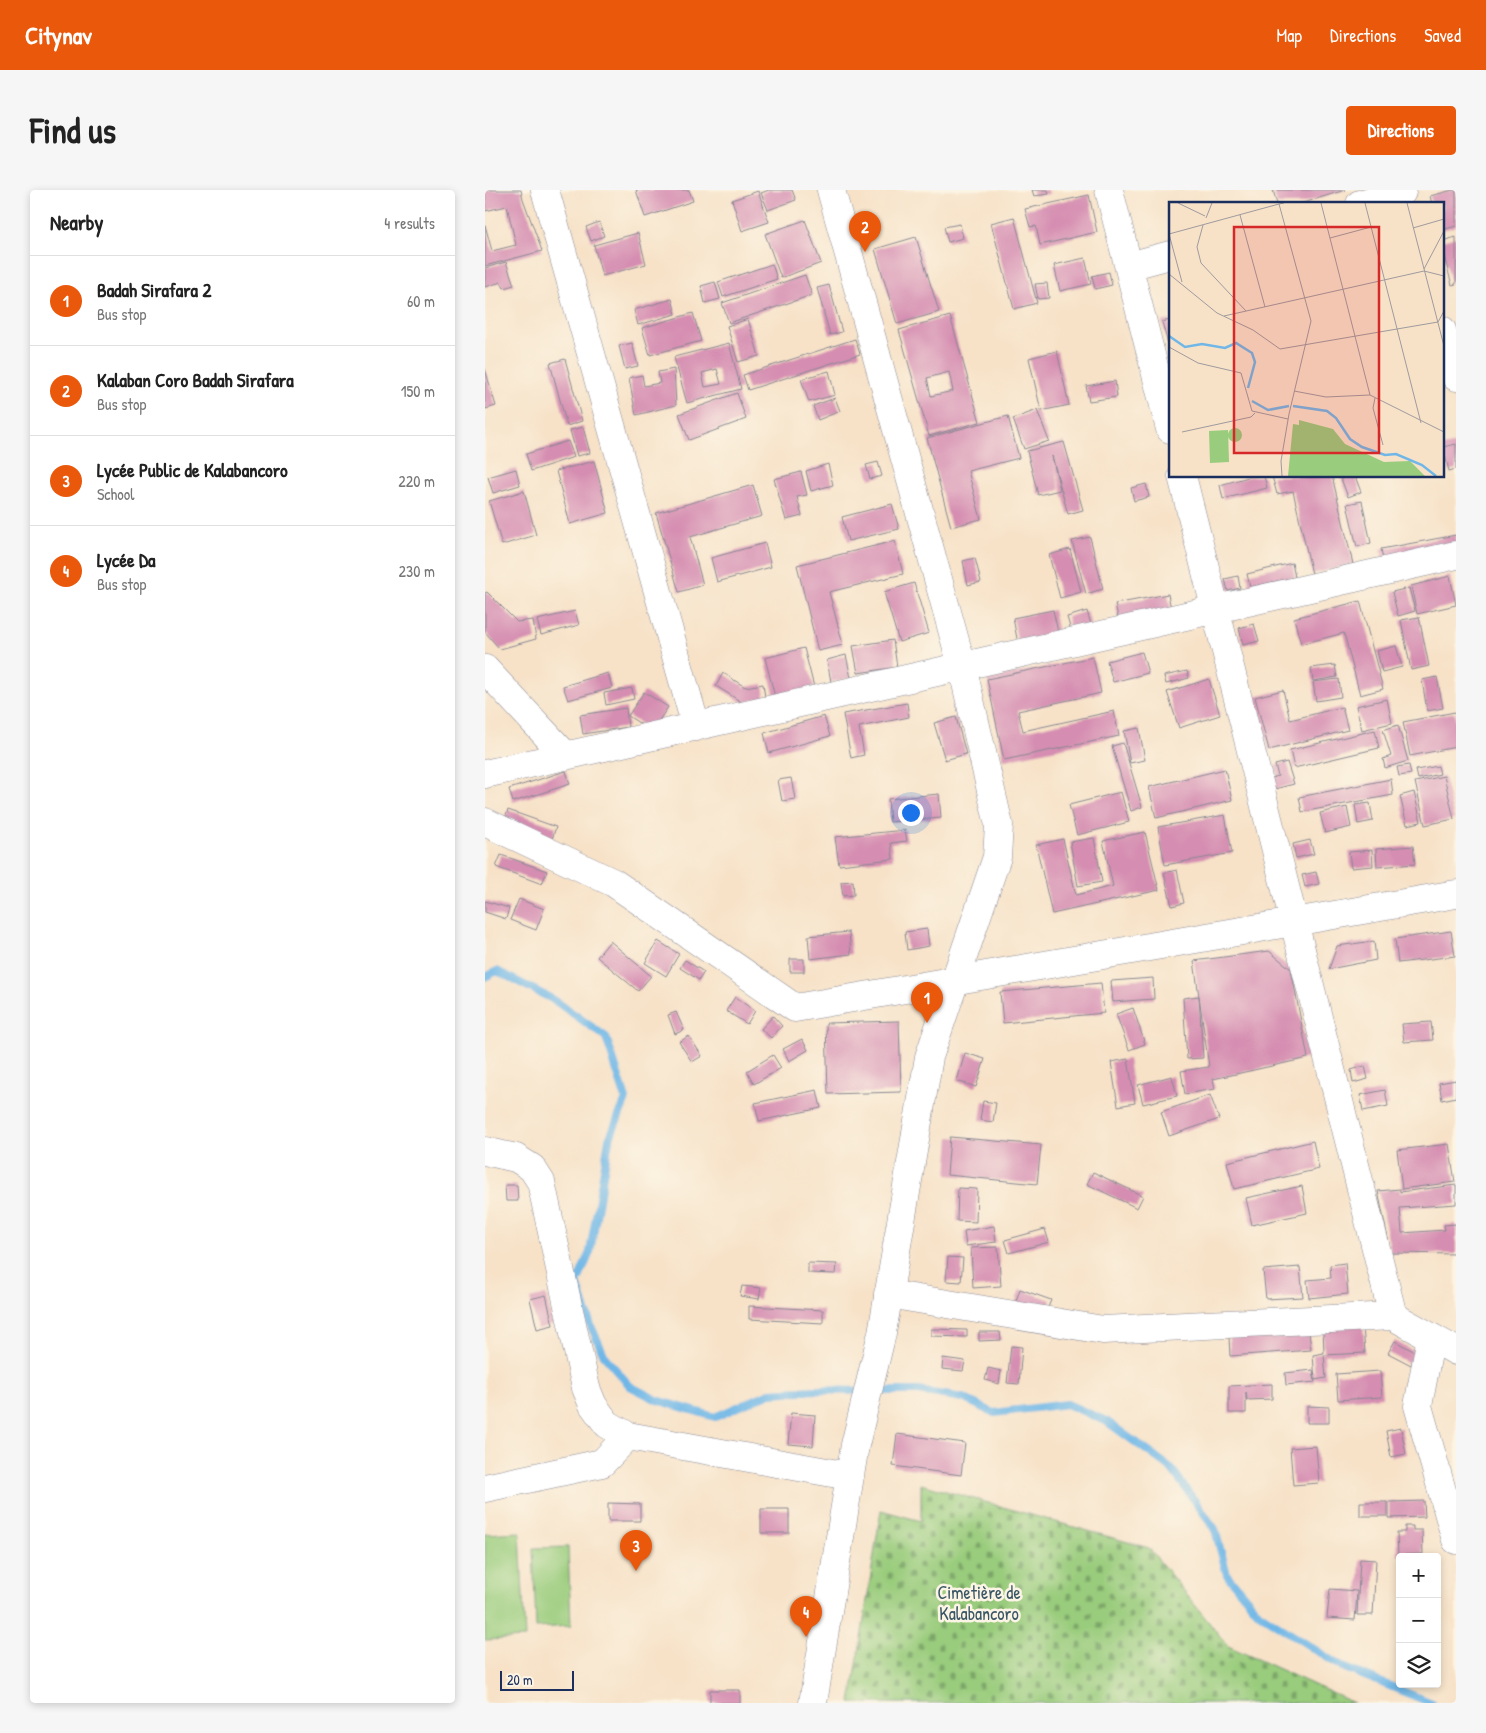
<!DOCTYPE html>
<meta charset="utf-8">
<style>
:root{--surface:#fff;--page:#f6f6f6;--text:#222;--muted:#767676;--line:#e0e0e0;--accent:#ea580c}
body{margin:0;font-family:"Patrick Hand",sans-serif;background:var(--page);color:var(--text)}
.controls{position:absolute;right:15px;bottom:15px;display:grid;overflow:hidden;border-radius:5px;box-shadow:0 2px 8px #0003}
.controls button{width:45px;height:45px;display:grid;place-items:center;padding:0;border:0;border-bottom:1px solid var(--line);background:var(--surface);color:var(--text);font:25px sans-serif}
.scale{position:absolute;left:15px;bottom:12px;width:74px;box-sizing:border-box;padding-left:5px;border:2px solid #1b2f5e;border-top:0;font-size:14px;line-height:18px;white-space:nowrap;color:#1b2f5e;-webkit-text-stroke:4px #fcf5e5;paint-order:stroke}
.you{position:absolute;left:425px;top:622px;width:18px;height:18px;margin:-12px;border:4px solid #fff;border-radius:50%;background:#1a73e8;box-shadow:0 0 0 8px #1a73e833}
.badge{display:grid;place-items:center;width:32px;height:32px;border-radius:50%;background:var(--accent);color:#fff;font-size:16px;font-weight:700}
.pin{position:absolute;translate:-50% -41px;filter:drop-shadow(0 1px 2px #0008)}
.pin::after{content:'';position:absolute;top:26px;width:18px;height:15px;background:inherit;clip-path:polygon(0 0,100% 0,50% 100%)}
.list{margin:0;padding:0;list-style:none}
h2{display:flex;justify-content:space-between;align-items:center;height:65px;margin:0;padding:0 20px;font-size:21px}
h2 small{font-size:16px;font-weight:400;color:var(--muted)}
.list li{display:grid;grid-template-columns:32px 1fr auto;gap:15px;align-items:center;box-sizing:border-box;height:90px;padding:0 20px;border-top:1px solid var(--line)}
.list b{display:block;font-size:19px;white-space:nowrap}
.list p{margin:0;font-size:16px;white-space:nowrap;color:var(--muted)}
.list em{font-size:16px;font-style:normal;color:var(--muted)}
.icon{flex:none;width:28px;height:28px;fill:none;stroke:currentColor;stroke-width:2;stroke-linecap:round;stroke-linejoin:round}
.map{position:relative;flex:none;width:971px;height:1513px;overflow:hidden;border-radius:5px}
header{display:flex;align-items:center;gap:30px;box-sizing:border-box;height:70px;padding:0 25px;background:var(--accent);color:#fff}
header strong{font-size:24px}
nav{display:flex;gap:28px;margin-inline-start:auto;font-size:18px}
.intro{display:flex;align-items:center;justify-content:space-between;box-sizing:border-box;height:120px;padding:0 30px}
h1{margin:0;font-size:35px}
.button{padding:12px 22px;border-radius:5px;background:var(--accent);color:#fff;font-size:18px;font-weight:700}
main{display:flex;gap:30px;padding:0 30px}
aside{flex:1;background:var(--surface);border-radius:5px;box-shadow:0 2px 8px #0003}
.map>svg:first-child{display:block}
.cemetery{fill:url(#cemetery-stones);stroke:#5a7e6d}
.pitch{fill:#99cc7c;stroke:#5a7e6d}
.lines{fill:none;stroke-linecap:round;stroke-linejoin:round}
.stream{stroke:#70b7e7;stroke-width:8}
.building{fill:#d58db1;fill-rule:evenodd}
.minor-casing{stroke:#898893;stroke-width:29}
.secondary-casing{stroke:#898893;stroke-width:29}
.minor{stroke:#fff;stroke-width:28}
.secondary{stroke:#fff;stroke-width:28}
.labels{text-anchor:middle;stroke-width:5;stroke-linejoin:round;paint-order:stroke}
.park-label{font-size:18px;fill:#3a5666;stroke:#fcf5e5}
.inset-river{fill:none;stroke:#70b7e7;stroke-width:2.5}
.inset-road{fill:none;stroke:#9f9a9e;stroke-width:1}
.view{fill:#d62828;fill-opacity:0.15;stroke:#d62828;stroke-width:2.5}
.inset-edge{fill:none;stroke:#1b2f5e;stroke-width:2.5}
</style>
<header>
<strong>Citynav</strong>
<nav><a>Map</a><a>Directions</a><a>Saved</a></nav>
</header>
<div class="intro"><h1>Find us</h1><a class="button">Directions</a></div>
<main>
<aside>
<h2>Nearby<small>4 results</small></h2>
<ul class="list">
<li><span class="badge">1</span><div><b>Badah Sirafara 2</b><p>Bus stop</p></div><em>60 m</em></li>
<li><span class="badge">2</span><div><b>Kalaban Coro Badah Sirafara</b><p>Bus stop</p></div><em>150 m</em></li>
<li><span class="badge">3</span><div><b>Lycée Public de Kalabancoro</b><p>School</p></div><em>220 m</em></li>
<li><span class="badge">4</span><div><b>Lycée Da</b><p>Bus stop</p></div><em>230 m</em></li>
</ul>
</aside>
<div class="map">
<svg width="971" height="1513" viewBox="0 0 971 1513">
<defs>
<pattern id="cemetery-stones" width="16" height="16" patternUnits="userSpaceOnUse" patternTransform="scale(1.25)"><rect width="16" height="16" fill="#99cc7c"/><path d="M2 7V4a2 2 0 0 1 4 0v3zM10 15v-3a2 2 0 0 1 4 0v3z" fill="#7ca669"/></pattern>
</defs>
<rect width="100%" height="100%" fill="#fcf5e5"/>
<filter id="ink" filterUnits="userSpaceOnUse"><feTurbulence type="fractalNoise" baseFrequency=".02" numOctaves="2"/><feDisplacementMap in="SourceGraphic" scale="10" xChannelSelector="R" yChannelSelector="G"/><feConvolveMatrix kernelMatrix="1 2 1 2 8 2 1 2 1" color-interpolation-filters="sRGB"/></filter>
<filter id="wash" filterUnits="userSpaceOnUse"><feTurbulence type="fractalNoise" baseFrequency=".0096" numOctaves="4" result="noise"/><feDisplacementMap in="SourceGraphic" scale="20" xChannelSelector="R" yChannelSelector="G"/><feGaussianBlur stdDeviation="1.12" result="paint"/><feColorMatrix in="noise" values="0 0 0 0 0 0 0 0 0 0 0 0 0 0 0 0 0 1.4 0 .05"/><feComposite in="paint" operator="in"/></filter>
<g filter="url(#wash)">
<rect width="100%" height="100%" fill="#f7e2c8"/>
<path class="cemetery" d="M436 1294 664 1358 743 1456 869 1513H366L396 1320 436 1331Z"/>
<path class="pitch" d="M35 1342 40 1448 0 1450V1344Z
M83 1357 86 1436 51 1438 48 1358Z"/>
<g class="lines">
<path class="stream" d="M0 787 12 781 69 810 121 847 141 909 124 950 105 1062 92 1093 106 1136 120 1167 145 1196 172 1210 230 1227 285 1203 329 1200 377 1201
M389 1201H433L478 1208 509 1223 582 1214 621 1231 686 1278 730 1339 742 1385 774 1423 855 1476 947 1513"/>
</g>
<g id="blocks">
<path class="building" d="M0 0H36L38 9 57 61 0 76V35L7 61 31 55 22 16 0 21Z
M151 0H204L208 11 160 27Z
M284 0H307L311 10 283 20 276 3Z
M547 0H563L564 4 549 6Z
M788 0H860L815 14H792Z
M968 0H971V36L957 40V14H947L945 6Z
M273 1 284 32 257 41 247 10Z
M604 5 612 42 555 55 551 36 545 37 540 19Z
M529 27 552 113 529 119 506 33Z
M320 30 336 73 296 88 280 44Z
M114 32 119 46 106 51 101 37Z
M475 34 478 48 463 52 459 37Z
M153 43 161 74 117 86 109 55Z
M431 47 454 122 412 134 390 59Z
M971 47V94L967 95 957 59V51Z
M600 68 606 94 575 101 569 75Z
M21 72 29 95 19 98 16 92 0 97V78Z
M287 74 292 89 238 107 233 92Z
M624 82 627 95 610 99 607 86Z
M320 85 327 105 244 133 237 113Z
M230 92 235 109 220 113 216 96Z
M562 93 564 108 553 109 550 94Z
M344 95 357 142 345 145 332 98Z
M187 109 191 124 153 135 149 120Z
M208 123 216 151 165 165 157 138Z
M465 126 495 232 444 246 414 140ZM464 182 468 201 446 206 442 188Z
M263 129 274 166 253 172 242 136Z
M685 130V158H684L677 132Z
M370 149 375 164 263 200 258 185Z
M147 153 153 176 140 179 134 156Z
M244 153 256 199 202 213 189 167ZM232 179 236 194 220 197 217 183Z
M572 161 584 215 556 221 544 168Z
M80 169 97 231 82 236 65 173Z
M0 179 11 216 0 219Z
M189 179 191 215 151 225 144 188 157 185 159 196 175 193 173 182Z
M344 181 350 205 324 212 316 189Z
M630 191 632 207 604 211 601 196Z
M252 203 261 229 204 250 194 224Z
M350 208 355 221 333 230 328 216Z
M552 220 564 251 539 259 528 229Z
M523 226 534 268 483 281 496 329 466 337 442 248Z
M98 237 105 263 92 266 85 240Z
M83 251 89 267 46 281 41 264Z
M579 252 598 320 583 324 567 266 575 300 553 305 542 261Z
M971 254V279L964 281 958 257Z
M109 271 123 323 85 334 71 281Z
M393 272 397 286 385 289 381 275Z
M343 274 348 295 326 301 321 281Z
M31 279 35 295 8 303 3 287Z
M316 282 322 305 312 307 317 326 301 330 289 289Z
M767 286H779L782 298 738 309 735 295Z
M787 286H847L868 374 827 384 808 301 792 304Z
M855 286H870L876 302 863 307Z
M661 294 664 307 649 311 646 298Z
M268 295 277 326 205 347 218 395 194 402 171 323Z
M39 301 51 345 17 355 4 311Z
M877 311 886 353 872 357 862 314Z
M407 314 414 339 363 351 357 327Z
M971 345V362L899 375 896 359Z
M605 347 618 399 601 404 587 351Z
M410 351 418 384 344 402 358 455 333 461 312 375Z
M280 353 286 377 232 392 226 368Z
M585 359 596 402 575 408 564 365Z
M490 368 496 392 483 395 478 371Z
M807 373 810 387 765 397 762 384Z
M753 386 755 398 743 401 740 389Z
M965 386 971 415 932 424 926 396Z
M429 393 444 443 414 452 399 402Z
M924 398 930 421 913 426 907 402Z
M2 402 32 432 48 430 51 449 15 459 0 442V403Z
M683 404 687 424 635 435 630 414Z
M875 411 898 499 875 505 859 443 816 454 809 428Z
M568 420 575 451 534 459 528 428Z
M90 421 94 435 56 445 52 430Z
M602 421 607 438 587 444 582 427Z
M934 427 944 476 926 480 916 430Z
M769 434 774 451 758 455 754 438Z
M408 450 412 477 373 483 368 456Z
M911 456 917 477 897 482 892 461Z
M319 458 329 497 290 507 280 468Z
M657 462 663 483 628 492 622 471Z
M361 465 366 488 346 492 342 470Z
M608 467 616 503 533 521 538 541 629 521 634 546 519 570 502 489Z
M850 475 852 487 828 491 826 478Z
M702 481 704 488 681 494 679 486Z
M123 483 127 498 83 510 78 496Z
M238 483 260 497 278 494 280 507 258 513 231 496Z
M952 487 958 518 942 521 937 490Z
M724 489 735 525 694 538 682 502Z
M854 489 856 507 831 511 828 492Z
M147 498 149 509 121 515 119 503Z
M798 500 805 530 857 517 863 540 784 560 770 507Z
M159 502 183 517 167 541 143 526Z
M902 509 907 533 877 540 871 516Z
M422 513 424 527 374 537 379 565 366 568 358 524Z
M141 518 143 537 98 544 95 525Z
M970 522 971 557 925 566 918 532Z
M339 526 345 546 284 563 279 543Z
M471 527 481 564 460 570 449 533Z
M913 535 923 571 900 578 898 569 906 566 898 540Z
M654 538 660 570 645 573 639 541Z
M890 540 894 558 809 578 805 560Z
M638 553 657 617 646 621 627 556Z
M802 572 809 594 786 600 783 589 793 586 790 575Z
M924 575 926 584 914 586 912 577Z
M953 576 955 584 933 589 931 580Z
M740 579 747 610 671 628 664 597Z
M81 581 85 594 28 612 24 599Z
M959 586 969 629 940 635 930 592Z
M306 588 310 609 297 611 293 590Z
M906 589 908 605 817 622 814 607Z
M636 602 644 632 592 645 584 615Z
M929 602 936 632 922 635 915 606Z
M454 604 456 628 405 632 403 609Z
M885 613 888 631 873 634 870 615Z
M862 617 866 637 840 643 835 623Z
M23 620 71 637 67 649 19 631Z
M740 625 747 663 680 675 673 637Z
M420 640 422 651 406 653 408 669 354 675 350 647Z
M660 642 674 700 567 724 551 655 578 649 591 705 628 696 618 651Z
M609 648 617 692 593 696 585 652Z
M825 650 829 664 811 668 808 654Z
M928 656 930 674 892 677 891 659Z
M887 660 888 676 866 678 864 662Z
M16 665 62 681 57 694 11 677Z
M692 680 699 713 687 716 679 683Z
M831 682 834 694 820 697 817 685Z
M368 691 369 705 358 706 356 692Z
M34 709 59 719 51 740 25 730Z
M0 711 24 718 21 729 0 722Z
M442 739 444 756 422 760 420 742Z
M966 741 970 766 913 773 910 749Z
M364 742 366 764 325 769 323 746Z
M125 751 166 786 153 801 112 767Z
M173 751 194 764 181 786 160 773Z
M889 751 891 770 844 779 852 756Z
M784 761 806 779 823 868 728 889 730 899 700 904 696 881 724 877 709 771Z
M305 769H319V782H305Z
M200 770 219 782 214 790 195 778Z
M668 788 669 809 628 812 626 791Z
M616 793 619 823 518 833 515 802Z
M714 806 718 868 702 869 698 808Z
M250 807 270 821 262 834 241 821Z
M648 818 660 854 644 860 631 824Z
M191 822 199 840 190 844 183 825Z
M288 826 297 836 286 848 276 839Z
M414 831 416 902 343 904 341 833Z
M946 832 948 850 919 852 917 834Z
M204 846 217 866 207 872 194 852Z
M317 849 323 860 304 871 298 859Z
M480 863 500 869 491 897 472 891Z
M288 865 296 878 269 894 262 881Z
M643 869 650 913 633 916 626 872Z
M880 876 883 889 868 893 866 880Z
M687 886 692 906 658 914 653 895Z
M971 890V907L957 910 954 893Z
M332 900 336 918 274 931 270 913Z
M900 900 903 916 878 921 875 905Z
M725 905 734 929 684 946 676 922Z
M498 911 511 913 508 932 495 930Z
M465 947 556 955 552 994 462 985Z
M828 951 834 979 749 999 742 972Z
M964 954 970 992 917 999 912 960Z
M608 982 658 1006 652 1018 602 994Z
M20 995H32L33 1011H21Z
M971 995V1014L915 1018 917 1043 960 1040 959 1035 971 1034V1064L906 1063 893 1001 915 999V1002Z
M817 996 822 1023 767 1035 761 1008Z
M473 998 492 999 491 1032 472 1031Z
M509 1036 511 1052 481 1056 479 1041Z
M560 1039 564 1052 524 1063 520 1050Z
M513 1057 516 1096 488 1098 486 1058Z
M463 1067 478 1068 476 1092 461 1091Z
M323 1073 352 1074 351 1084 323 1083Z
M860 1073 863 1104 824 1108 822 1090 846 1088 845 1075Z
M815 1077 818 1107 781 1109 778 1080Z
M257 1096 276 1098 274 1109 255 1106Z
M535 1099 566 1110 560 1125 530 1114Z
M61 1105 68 1135 52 1139 45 1109Z
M264 1116 338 1120V1133L264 1129Z
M878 1135 880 1163 839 1165 841 1188 830 1190 828 1165 839 1163 838 1138Z
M446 1139 482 1140V1147L446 1146Z
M824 1141 826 1160 745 1166 744 1147Z
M494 1142H515L516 1150 494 1151Z
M910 1151 932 1163 926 1175 903 1163Z
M526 1156 537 1157 534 1194 522 1193Z
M458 1168 480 1171 478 1181 457 1179Z
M503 1178 516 1181 514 1194 500 1190Z
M828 1180 830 1192 801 1195 800 1183Z
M895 1181 897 1207 853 1210 851 1184Z
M787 1194V1209L762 1210 761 1202V1223H744V1196Z
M822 1216 844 1217V1233H822Z
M306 1223 330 1225 328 1256 303 1254Z
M916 1238 921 1264 906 1267 901 1241Z
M412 1244 480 1253 476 1285 408 1276Z
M831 1256 834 1293 808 1295 805 1258Z
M939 1311 940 1327 904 1328V1312Z
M875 1312H902V1326H875Z
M123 1313 155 1314V1331H123Z
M276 1319H304V1343H276Z
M920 1336H928V1340H937L938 1364 913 1365 912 1342H920Z
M875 1369 891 1370 888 1425H872Z
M845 1399 872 1401 870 1430 842 1428Z
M225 1500H255V1513H225Z"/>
</g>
</g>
<g filter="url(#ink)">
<use href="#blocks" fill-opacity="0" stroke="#898893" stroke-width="1"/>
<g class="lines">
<g class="minor-casing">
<path id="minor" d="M60 0 211 537
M624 0 685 239
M875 14 917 2
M644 76 685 65
M957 140 971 187
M697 286 908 1126
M0 479 81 566
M0 584 971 365
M0 632 129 693 310 818 971 704
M0 961 31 968 47 978 56 992 101 1198 108 1215 122 1234 143 1246 364 1286
M403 1104 618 1140 908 1126 971 1161
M946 1147 933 1216 971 1350
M0 1298 117 1273 143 1246"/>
</g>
<g class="secondary-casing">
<path id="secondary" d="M328 1513 370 1255 397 1143 444 867 512 667 514 635 477 476 346 0"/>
</g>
<use href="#minor" class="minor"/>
<use href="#secondary" class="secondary"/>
</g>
</g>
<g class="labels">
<g class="park-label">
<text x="494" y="1409">Cimetière de<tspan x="494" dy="21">Kalabancoro</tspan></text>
</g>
</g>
<g transform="translate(684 12)">
<rect width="275" height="275" fill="#f7e2c8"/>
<path d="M130 218 164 227 176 242 215 260 241 259 256 274H119L124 222 130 223Z" fill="#99cc7c"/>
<path d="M59 233a7 7 0 1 1 14 0a7 7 0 1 1-14 0ZM59 228 60 260 41 261 40 229Z" fill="#99cc7c"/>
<path class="inset-river" d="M0 134 16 145 33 142 56 146 67 141 83 151 86 160 79 186M83 199 99 208 120 204M124 204 158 209 167 216 181 237 193 245 216 253 227 252 253 263 267 274"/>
<path class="inset-road" d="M9 1 36 14M152 1 201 193M196 1 252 221M238 1 275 144M71 13 96 105M37 16 43 1M34 23 28 45 32 61 77 109M244 26 275 17M0 32 110 2M0 32 13 80M161 36 202 25M255 67 275 29M0 72 48 111 84 128 111 147 269 120 275 109M55 114 255 69 275 74M0 145 29 161 72 171 83 209 119 217M125 189 157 195 201 193 275 230M206 196 204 206 214 243M13 230 82 215 86 211M113 274 112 259 120 212 142 119 110 2 115 1"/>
<path class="view" d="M65 25H210V251H65Z"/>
<rect width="275" height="275" class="inset-edge"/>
</g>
</svg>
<div class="controls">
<button>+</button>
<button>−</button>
<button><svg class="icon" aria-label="layers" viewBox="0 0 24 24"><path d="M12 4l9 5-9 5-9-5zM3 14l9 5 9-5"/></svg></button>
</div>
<div class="scale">20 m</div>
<div class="you"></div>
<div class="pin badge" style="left:442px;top:833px">1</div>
<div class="pin badge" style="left:380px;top:62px">2</div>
<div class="pin badge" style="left:151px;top:1381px">3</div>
<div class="pin badge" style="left:321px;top:1447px">4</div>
</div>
</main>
